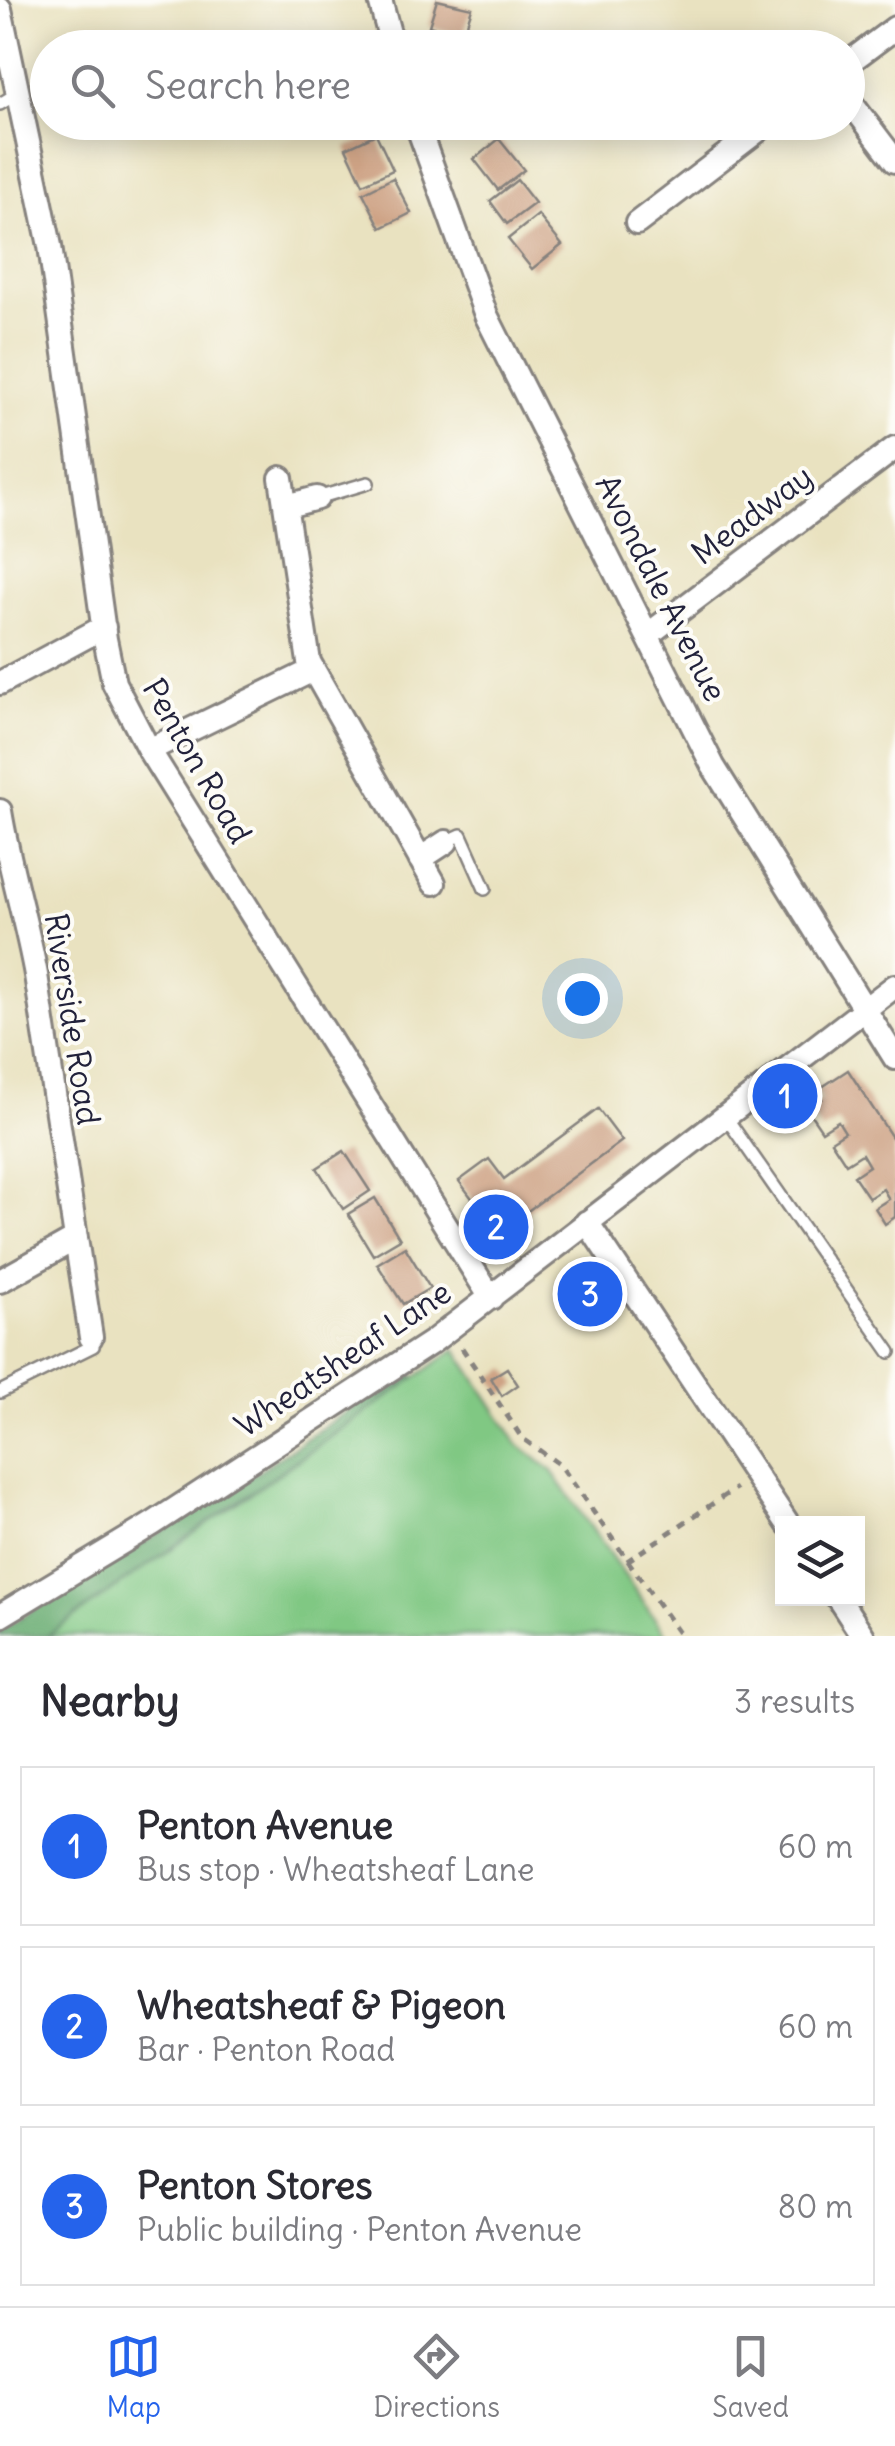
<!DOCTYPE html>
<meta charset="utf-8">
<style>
:root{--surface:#fff;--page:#f2f2f3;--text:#2b2b33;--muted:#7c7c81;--line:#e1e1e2;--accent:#2563eb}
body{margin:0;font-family:Delius,sans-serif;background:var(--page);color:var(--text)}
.controls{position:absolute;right:30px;bottom:30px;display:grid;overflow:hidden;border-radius:0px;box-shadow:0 5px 25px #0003}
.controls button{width:90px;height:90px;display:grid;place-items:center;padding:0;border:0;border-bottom:2px solid var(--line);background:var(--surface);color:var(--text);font:50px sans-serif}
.you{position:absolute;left:582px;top:998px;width:35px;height:35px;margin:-25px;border:8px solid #fff;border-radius:50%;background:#1a73e8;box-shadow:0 0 0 15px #1a73e833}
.badge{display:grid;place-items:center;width:65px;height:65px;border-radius:50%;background:var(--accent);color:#fff;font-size:32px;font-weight:700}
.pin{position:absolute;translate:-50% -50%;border:5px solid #fff;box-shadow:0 2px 10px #0006}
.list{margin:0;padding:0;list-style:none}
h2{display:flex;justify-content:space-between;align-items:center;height:130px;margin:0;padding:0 40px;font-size:42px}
h2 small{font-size:32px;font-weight:400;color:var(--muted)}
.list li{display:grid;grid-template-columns:65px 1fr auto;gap:30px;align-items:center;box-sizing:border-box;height:160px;margin:0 20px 20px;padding:0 20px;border:2px solid var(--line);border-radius:0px}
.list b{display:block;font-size:38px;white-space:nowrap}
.list p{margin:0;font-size:32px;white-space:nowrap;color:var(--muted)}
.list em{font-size:32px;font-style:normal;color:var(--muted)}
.icon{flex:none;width:55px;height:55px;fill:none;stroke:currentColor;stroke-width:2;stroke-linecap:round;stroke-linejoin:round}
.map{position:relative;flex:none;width:895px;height:1636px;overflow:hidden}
.search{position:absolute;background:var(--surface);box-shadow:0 5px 25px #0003;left:30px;right:30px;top:30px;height:110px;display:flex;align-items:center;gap:25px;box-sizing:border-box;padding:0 35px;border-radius:55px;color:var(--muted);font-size:38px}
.sheet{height:670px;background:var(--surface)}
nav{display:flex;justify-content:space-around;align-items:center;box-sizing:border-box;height:140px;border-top:2px solid var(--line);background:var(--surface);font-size:28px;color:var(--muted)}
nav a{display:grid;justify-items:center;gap:5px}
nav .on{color:var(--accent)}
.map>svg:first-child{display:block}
.green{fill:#80c883;stroke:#51755f;stroke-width:2.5}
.forest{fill:#68ac71;stroke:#456756;stroke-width:2.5}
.building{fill:#cea385}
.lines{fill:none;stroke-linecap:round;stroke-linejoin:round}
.service-casing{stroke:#86827e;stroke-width:16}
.minor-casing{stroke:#86827e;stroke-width:28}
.path{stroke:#86827e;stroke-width:5;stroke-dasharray:8 8;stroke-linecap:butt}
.service{stroke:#fff;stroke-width:11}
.minor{stroke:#fff;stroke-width:22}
.labels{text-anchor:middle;stroke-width:8;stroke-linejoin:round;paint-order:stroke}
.street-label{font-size:32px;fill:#22223b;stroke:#fdfcf7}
</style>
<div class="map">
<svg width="895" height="1636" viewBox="0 0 895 1636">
<rect width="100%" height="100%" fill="#fdfcf7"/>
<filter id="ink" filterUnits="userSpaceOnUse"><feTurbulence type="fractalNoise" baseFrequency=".01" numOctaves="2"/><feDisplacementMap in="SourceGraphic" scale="20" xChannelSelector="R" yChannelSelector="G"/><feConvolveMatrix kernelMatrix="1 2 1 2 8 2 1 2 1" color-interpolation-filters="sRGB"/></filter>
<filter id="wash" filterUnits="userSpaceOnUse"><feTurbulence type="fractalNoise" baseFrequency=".0048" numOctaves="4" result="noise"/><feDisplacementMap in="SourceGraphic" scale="40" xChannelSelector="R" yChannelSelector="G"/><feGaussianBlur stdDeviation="2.25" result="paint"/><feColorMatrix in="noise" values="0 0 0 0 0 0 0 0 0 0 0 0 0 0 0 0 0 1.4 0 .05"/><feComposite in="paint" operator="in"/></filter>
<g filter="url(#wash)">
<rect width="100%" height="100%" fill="#e9e2c0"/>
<path class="green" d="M456 1349 518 1444 551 1470 667 1636H47Z"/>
<path class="forest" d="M408 1370 415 1377 47 1636H0V1630L219 1497Z"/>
<g id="blocks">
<path class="building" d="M437 0 472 8 463 36 429 26Z
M376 134 393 170 363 184 346 148Z
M499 139 524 170 498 190 474 159Z
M393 178 411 213 381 228 363 193Z
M517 180 535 203 507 224 490 201Z
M538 215 562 245 532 269 508 239Z
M848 1070 895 1142V1217L885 1224 875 1208 889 1199 883 1189 869 1198 854 1176 869 1166 862 1154 846 1164 831 1141 845 1132 838 1121 822 1131 807 1109 822 1099 816 1091Z
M598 1109 622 1141 498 1233 459 1181 489 1159 504 1179Z
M344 1151 370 1191 343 1209 317 1168Z
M375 1198 400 1239 373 1255 348 1214Z
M405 1247 430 1288 403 1304 377 1264Z
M507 1368 518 1385 502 1396 491 1378Z"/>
</g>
</g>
<g filter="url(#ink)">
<use href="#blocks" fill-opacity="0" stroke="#86827e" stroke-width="2.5"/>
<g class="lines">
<g class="service-casing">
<path id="service" d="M0 104 18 93
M317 498 368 483
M446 842 461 835 485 889
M725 1116 890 1352
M0 1392 93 1346 91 1337"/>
</g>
<g class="minor-casing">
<path id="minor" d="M380 0 393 48
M0 9 50 246 105 639 114 683 149 750 491 1298
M848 63 895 28
M848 99 895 161
M416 122 486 315 713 766 895 1058
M637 223 769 122
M281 478 309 662 434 883
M287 506 317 498
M649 634 895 448
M0 683 104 627
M149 750 313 670
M0 811C9 867 26 919 36 975L91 1337
M420 859 446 842
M587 1222 788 1524
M0 1281 75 1239
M838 1598 863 1636
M0 1616 154 1523 432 1342 895 986"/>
</g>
<path class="path" d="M462 1348 522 1438 561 1466 681 1636
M627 1561 736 1488"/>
<use href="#service" class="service"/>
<use href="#minor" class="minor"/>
</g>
</g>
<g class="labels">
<g class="street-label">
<text transform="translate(752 515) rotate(-37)" y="11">Meadway</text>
<text transform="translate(661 588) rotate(63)" y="11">Avondale Avenue</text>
<text transform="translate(197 761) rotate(60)" y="11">Penton Road</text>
<text transform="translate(72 1019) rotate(81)" y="11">Riverside Road</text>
<text transform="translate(343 1359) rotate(-34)" y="11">Wheatsheaf Lane</text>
</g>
</g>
</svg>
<div class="controls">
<button><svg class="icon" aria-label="layers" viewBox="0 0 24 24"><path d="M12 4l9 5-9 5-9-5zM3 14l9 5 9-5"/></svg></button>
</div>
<div class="you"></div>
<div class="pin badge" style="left:785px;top:1096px">1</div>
<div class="pin badge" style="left:496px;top:1227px">2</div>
<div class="pin badge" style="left:590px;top:1294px">3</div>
<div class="search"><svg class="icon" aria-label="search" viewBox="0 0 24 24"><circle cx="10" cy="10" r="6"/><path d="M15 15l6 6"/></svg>Search here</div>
</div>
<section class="sheet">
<h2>Nearby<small>3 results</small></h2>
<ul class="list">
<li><span class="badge">1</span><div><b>Penton Avenue</b><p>Bus stop · Wheatsheaf Lane</p></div><em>60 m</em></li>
<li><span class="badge">2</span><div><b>Wheatsheaf &amp; Pigeon</b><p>Bar · Penton Road</p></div><em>60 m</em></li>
<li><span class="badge">3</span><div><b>Penton Stores</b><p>Public building · Penton Avenue</p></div><em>80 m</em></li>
</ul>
</section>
<nav>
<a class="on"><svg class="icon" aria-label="map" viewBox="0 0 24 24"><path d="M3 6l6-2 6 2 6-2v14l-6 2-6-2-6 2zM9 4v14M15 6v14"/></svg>Map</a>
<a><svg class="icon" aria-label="directions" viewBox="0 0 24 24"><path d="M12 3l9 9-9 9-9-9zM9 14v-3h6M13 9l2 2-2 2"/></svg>Directions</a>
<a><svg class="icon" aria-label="saved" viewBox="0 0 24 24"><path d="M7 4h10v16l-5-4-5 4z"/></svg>Saved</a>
</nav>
